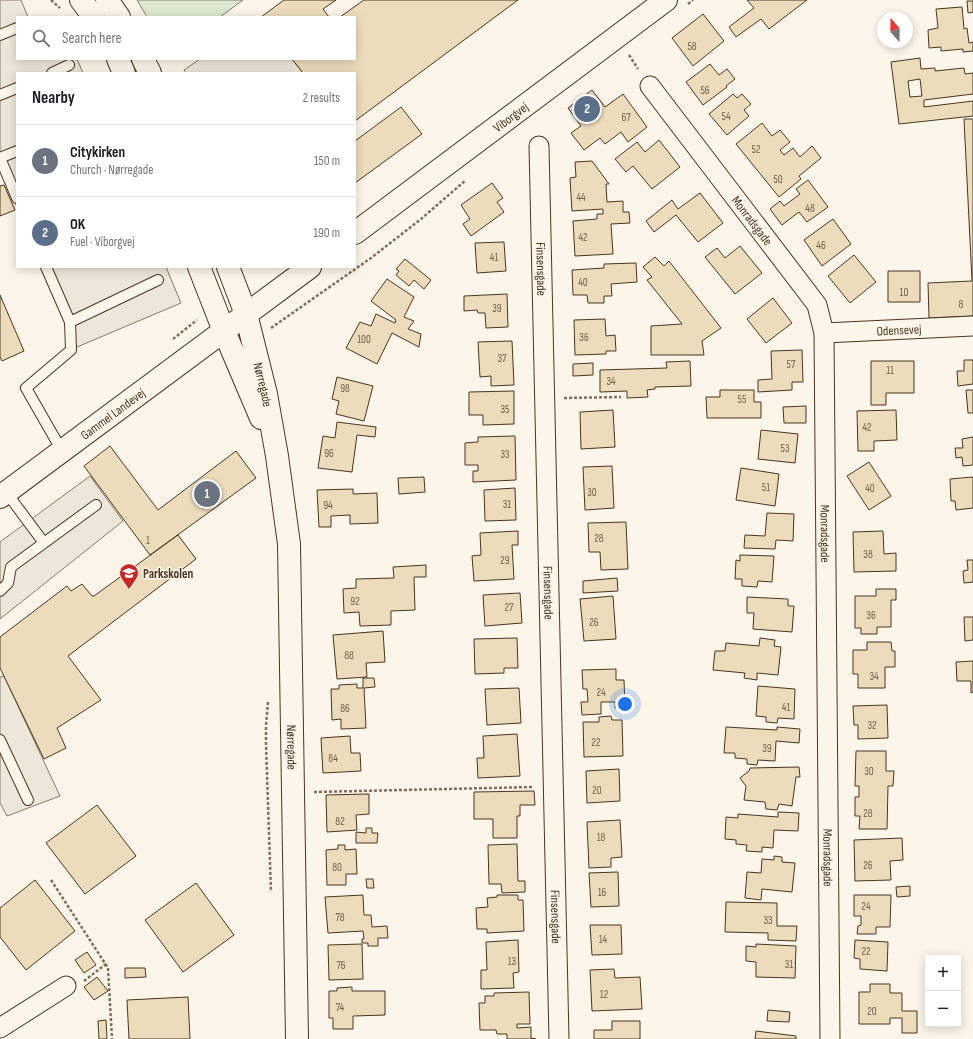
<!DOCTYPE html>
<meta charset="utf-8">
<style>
:root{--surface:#fff;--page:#f6f6f6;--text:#202124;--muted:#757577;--line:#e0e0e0;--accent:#c62828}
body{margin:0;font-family:"Sofia Sans Condensed",sans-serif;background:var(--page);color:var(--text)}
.controls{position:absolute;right:12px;bottom:12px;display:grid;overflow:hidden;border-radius:0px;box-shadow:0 2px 10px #0003}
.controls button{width:36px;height:36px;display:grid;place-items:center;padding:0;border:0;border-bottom:1px solid var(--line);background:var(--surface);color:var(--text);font:20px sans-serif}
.compass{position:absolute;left:877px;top:12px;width:36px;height:36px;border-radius:50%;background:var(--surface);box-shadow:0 2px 10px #0003;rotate:340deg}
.you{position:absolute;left:625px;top:704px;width:14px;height:14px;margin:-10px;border:3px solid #fff;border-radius:50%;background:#1a73e8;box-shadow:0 0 0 6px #1a73e833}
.badge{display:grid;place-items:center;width:26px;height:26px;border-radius:50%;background:var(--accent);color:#fff;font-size:13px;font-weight:700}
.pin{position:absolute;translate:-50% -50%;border:2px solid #fff;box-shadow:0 1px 4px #0006}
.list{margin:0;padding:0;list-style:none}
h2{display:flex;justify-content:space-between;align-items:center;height:52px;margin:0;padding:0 16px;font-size:17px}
h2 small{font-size:13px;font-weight:400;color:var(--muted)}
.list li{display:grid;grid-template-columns:26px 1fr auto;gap:12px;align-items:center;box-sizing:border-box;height:72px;padding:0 16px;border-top:1px solid var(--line)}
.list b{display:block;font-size:15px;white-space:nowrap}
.list p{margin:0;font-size:13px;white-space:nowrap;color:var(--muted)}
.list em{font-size:13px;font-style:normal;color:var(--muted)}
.icon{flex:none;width:22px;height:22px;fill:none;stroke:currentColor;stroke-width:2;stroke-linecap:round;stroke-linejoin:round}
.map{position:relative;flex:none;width:973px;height:1039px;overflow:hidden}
.search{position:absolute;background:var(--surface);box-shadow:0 2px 10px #0003;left:16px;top:16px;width:340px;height:44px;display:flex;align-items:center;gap:10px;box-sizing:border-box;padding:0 14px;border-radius:0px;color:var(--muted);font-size:15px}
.panel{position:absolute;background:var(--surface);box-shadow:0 2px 10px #0003;left:16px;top:72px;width:340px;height:196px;border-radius:0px}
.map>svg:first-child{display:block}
.green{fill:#dce7d0;stroke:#887966}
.parking{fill:#ede7d9;stroke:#887966}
.building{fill:#ecdcbc;stroke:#4a3520;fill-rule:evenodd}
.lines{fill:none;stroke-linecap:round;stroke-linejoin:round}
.service-casing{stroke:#4a3520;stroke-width:12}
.minor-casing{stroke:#4a3520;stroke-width:21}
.tertiary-casing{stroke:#4a3520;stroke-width:24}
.path{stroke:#7f6f5c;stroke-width:2.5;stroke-dasharray:3 2;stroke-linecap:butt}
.service{stroke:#fbf6e9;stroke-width:10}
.minor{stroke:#fbf6e9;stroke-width:19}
.tertiary{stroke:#fbf6e9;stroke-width:22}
.labels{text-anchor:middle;stroke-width:3;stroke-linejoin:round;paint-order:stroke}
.number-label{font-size:11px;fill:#725f47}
.street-label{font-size:13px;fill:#4a3520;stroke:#fbf6e9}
.poi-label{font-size:13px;font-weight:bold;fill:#4a3520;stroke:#fbf6e9;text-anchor:start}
</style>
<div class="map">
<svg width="973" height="1039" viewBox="0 0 973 1039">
<rect width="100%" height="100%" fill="#fbf6e9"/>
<path class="green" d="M137 0H243L220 17H147Z"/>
<path class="parking" d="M0 0H21L28 17H17V59H77L83 73H17V207L0 168Z
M200 59H292L303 73H186L184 70Z
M42 267H166L181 303 77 347Z
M90 476 123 521 0 619V542Z
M4 676 60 796 7 816 0 803V677Z"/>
<path class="building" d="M284 0H336L323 9 329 17H261Z
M364 0H518L355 121V73H303L292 59H355V17H340Z
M747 0H807L769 29 761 19 736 37 729 27 754 8Z
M967 1H973V12L968 13Z
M962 7 964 29 967 28 969 43 973 42V51L963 52V49L941 51V47L929 48 928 30 938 28 936 9Z
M703 14 724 41 693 66 672 38Z
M920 58 921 69 935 68V71L964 68 965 74 973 73V94L924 100V107L973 101V116L899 124 891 62ZM920 79 922 96 910 97 908 81Z
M710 64 719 75 727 69 735 79 726 86 727 87 703 105 686 82Z
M592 90 605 107 623 94 647 127 628 142 621 132 605 144 600 138 584 150 571 133 581 126 568 108Z
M733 94 737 98 742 94 751 104 744 110 749 116 727 135 709 114Z
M401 107 422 134 355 183V141Z
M964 119H973V316L929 318 928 283 972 281Z
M762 123 772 136 780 130 790 142 780 150 784 155 793 148 800 157 812 146 821 158 799 176 801 179 779 197 736 144Z
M659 140 680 167 652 189 633 166 626 172 615 159 637 142 645 152Z
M592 161 609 184H606L607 202 623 201V212H629L630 223 611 224 613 254 575 256 573 221 597 219V214H603V209L572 211 570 178 576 177 575 162Z
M808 180 828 207 807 222 799 212 782 225 770 209 780 201 784 206 800 194 796 189Z
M492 183 503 198 497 202 504 212 471 236 463 224 470 219 461 205Z
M4 185 15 210 0 216V186Z
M700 193 723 223 698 242 676 215 654 232 646 221 672 200 678 209Z
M833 219 851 244 822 266 804 240Z
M504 242 506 271 477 273 475 243Z
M740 246 762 273 735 294 705 257 717 248 725 258Z
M854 255 876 282 850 303 828 276Z
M655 257 664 266 669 261 721 328 702 341 704 355H651V326L682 324 647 280 652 277 643 267Z
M405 259 431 280 424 289 414 280 409 286 396 275 399 271 396 269Z
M636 263 637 282 611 284 612 296H604V303H588L587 295H573L572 270 604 268V264Z
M888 271H920V302H888Z
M387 279 414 297 404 317 414 321 408 329 421 334 419 347 392 333 377 364 346 348 360 322 371 326 376 314 395 323 396 320 371 301Z
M507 294 508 327 486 328 485 313H478L477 310 464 311V296Z
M0 295 24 351 2 361 0 357Z
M773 298 792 323 766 343 747 319Z
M605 319 606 336 615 335 616 351H606V354L575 355 574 320Z
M512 341 514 385 491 386V376L480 377 478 342Z
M802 350 803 382H792V390L758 392V380L772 379 771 351Z
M964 360H973V384L958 386 957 371H964Z
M690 361 691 386 655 387V389L647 390 648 397 627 398V391L600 392V370L667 368 666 362Z
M871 361H914V393H886V405H871Z
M593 363V375L573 376V364Z
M337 377 373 386 364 421 336 414 339 401 332 399Z
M720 390H754V402H761V418H707L706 397H720Z
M966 390H973V413H968Z
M514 391V424L483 425V415H469V392Z
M806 406V423H784L783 407Z
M613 410 615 447 581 449 580 412Z
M896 410 897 440 874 441V451H858L857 411Z
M337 422 376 427 375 437 357 435 352 472 318 468 323 436 335 438Z
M761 430 798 434 795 463 758 459Z
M515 436 516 480 473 482V471H478V465H465V443L478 442V437Z
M973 437V465L963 466 962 457 956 458 955 448H963L962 439Z
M110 446 158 510 236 451 256 478 150 555 84 466Z
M869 462 891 496 869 510 847 476Z
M612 466 614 508 585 510 583 467Z
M741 468 779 474 775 506 736 500Z
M424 477 425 492 399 494 398 478Z
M973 477V508L956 510 955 501H951L950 479Z
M515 488 516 520 485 521 484 490Z
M353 489V494L377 493 378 523 350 524V515L331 516V527H319L317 490Z
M767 513 794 514 793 541 776 540 775 549 744 548 745 535 765 536Z
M626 522 628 569 601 570 600 552H589L588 523Z
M518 531V545H512L514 579 474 581 472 556 481 555 480 533Z
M883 531 884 554 896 553V571L854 572 853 532Z
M178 535 196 559 68 656 101 700 57 728 66 748 44 759 0 668V637L67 586 71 591 82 584 92 596H94Z
M740 555 774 556 772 582 758 581 757 587 742 586V579H735L736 560 740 561Z
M967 560H973V582L964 583 963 571 968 570Z
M426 565V577H414L415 610 391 611V625L360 626 359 612 344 613 343 589 356 588V579L394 578 393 567Z
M617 578 618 591 583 593V581Z
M876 589H896V600H891V627H877V634H861V628H855V596H876Z
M520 593 522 623 485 626 483 595Z
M613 596 616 639 584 641 580 599Z
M747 597 788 599V606H794L792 632 753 629 754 613H747Z
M964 617H973V640L965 641Z
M383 631 385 662 366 663 367 677 337 679 333 635Z
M517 638 518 668H504V673L475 674 474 639Z
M760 638 775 640 774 646 781 647 778 675 757 673V680L744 678 745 673 713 670 715 651H725L726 643 759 646Z
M867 642H891L892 651H895V667H885V688H858V674H853V650H867Z
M973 661V692L971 693V681H957L956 662Z
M616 669V680H624L625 707 615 708V702H601V714L582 715 581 702H588L587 689H583L582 670Z
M363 678H374L375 687 364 688 366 728 341 729V719L332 720 331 689H339V685L357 684V688H363Z
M758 686 795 689 794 719 778 718 777 723 766 722V717L756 716Z
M519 688 521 723 487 725 485 689Z
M887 705 888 738 858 739V725H854L853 706Z
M611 716 612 720H622L623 756 584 757 583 722H599V717Z
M726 727 777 730V727L800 729 799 743 776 741 775 761 758 760 757 765 747 764V759L735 758V753H724Z
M517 734 520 776 478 778 477 758H484L483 736Z
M350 736 351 753H360L361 771 323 773 321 738Z
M856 751H886V771H894L893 786H888L887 829H859L860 816H855V797H859V786H855Z
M799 767 800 777H796L792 806 779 804 777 810 766 809 765 802 744 800 746 786 740 778 749 771 750 768Z
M619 769 620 801 587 803 586 771Z
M534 791 535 805H520V816H517V838H493V819H474V792Z
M369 794V814L356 815 357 830 327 832 326 795Z
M97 805 136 856 85 894 46 843Z
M778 812 799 813 798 831 774 830 773 848 762 847V852L746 851 747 845 736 844V840L725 839 726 817 738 818V814L778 817Z
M620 820 622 857 611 858V867L589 868 587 822Z
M366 828H372V833H378L377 843H356V832L366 833Z
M902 838 903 860 890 861 891 880 855 881 854 840Z
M517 844 518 881H525V892L502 893 501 884H489L488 845Z
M338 845H345V850L356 849 357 874H346V885H327L326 850 338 849Z
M774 856 782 857V862L795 863 792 892 762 889 761 900 745 898 747 872 761 873 762 859 774 860Z
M618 872 619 906 591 907 589 873Z
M366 879H373L374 888H367Z
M35 880 75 931 26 970 0 937V908Z
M196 883 234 935 183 972 145 920Z
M910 886V896L897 897 896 887Z
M363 895 364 915H371L372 927 387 926 388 938H378V946H368V943H362V939H364L363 931 328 933 325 897Z
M497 895H518V900H523L524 931 487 933V929H477L476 908 488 907 487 898 497 897Z
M854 895H891L890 927H876V934H857L858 926 861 925V916H854Z
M726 902 777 903V926H797L796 941 768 940V933L725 932Z
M590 925H621L622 954 592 955Z
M518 940 519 972 513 973 514 988 481 989V970H487L486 942Z
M855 940 888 942 887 971 860 969V959L854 958Z
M362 944 363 979 329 980 328 945Z
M756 944 796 946 795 978 756 977V962L746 961V946L756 947Z
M87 952 96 965 84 973 75 960Z
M125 968H145L146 977 125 978Z
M614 969 615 978 640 977 642 1009 592 1011 590 970Z
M97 977 108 991 94 1000 84 987Z
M870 984H890V993H902V1011H917V1033H902V1018H890V1024H859V992H870Z
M352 987V991H385V1015L353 1016V1029H333V1018H329V991H337V988Z
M529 992 530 1024H517V1028L531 1027V1038L536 1039H507V1034H497L496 1030H480L479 1003H485V996H494V993Z
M188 997 190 1039H129L127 1000Z
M768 1010 790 1012 789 1022 767 1021Z
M106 1020 107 1039H99L98 1021Z
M612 1021H640V1039H594V1030H612Z
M756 1031 796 1036V1039H755Z"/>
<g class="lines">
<g class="service-casing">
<path id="service" d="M0 35 17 28
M52 73 69 65
M0 95 17 88
M0 158 17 198
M0 158 17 151
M46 267 70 322 71 350 26 388 62 451
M70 322 158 280
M6 492 44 543
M0 591 8 583 11 567 96 505
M0 740 28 800"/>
</g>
<g class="minor-casing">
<g id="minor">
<path id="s1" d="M650 86 817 305 824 333 830 1039"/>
<path id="s2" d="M539 146 559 1039"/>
<path id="s3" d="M824 333 973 326"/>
<path d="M0 1028 66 986"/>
</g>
</g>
<g class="tertiary-casing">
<g id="tertiary">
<path d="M81 0 94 17"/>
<path d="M107 0 119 17"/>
<path d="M118 59 124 73"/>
<path d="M143 59 150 73"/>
<path id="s4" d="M355 233 666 0"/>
<path d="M199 267 224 331 261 418"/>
<path id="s5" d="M228 267 246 314 266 394 277 456 289 544 297 1039"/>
<path id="s6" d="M0 497 310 267"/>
</g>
</g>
<path class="path" d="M51 0 60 8
M688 4 693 0
M629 55 638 69
M271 328 371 258 421 219 466 180
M173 339 197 320
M564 398 621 397
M268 702 266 725V744L271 892
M314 792 534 787
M51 880 108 968 112 1039
M84 981 106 964"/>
<use href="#service" class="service"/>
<use href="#minor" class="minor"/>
<use href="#tertiary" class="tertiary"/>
</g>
<defs>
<g id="school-pin" transform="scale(1)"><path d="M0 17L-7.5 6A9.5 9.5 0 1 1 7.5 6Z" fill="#c62828" stroke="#fbf6e9"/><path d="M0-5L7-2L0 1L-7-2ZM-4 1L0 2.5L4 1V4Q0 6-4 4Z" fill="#fff"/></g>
</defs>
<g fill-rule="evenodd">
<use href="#school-pin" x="129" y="573"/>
</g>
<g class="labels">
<g class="number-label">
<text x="692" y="50">58</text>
<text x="705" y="94">56</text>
<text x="726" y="120">54</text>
<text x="626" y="121">67</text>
<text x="756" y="153">52</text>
<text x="778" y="183">50</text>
<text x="581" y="201">44</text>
<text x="810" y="212">48</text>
<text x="583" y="241">42</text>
<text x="821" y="249">46</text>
<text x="494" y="261">41</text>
<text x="583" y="286">40</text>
<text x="904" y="296">10</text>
<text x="961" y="308">8</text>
<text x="497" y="312">39</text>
<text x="584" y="341">36</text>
<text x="364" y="343">100</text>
<text x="502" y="362">37</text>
<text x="791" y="368">57</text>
<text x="890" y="374">11</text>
<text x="611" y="385">34</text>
<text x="345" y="392">98</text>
<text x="742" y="403">55</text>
<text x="505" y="413">35</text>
<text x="867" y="431">42</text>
<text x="785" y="452">53</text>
<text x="329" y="457">96</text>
<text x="505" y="458">33</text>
<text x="766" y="491">51</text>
<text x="870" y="492">40</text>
<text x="592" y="496">30</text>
<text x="507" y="508">31</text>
<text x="328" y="509">94</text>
<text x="599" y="542">28</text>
<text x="148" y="544">1</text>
<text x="868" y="558">38</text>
<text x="505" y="564">29</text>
<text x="355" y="605">92</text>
<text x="509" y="611">27</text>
<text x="871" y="619">36</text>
<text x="594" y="626">26</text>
<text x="349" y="659">88</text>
<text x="874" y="680">34</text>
<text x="601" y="696">24</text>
<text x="786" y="711">41</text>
<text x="345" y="712">86</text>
<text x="872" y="729">32</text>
<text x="596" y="746">22</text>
<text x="767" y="752">39</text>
<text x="333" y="762">84</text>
<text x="869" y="775">30</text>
<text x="597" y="794">20</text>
<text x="868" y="817">28</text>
<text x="340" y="825">82</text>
<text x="601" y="841">18</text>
<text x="868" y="869">26</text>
<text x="337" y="871">80</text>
<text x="602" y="896">16</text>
<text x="866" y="910">24</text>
<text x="340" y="921">78</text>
<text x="768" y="924">33</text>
<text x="603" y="943">14</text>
<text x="866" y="955">22</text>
<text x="512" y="965">13</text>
<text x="789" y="968">31</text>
<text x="341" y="969">76</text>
<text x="604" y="998">12</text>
<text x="340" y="1011">74</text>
<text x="872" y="1015">20</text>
</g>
<g class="street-label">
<text dy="5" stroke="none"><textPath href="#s4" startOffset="194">Viborgvej</textPath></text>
<text dy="5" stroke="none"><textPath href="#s1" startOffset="169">Monradsgade</textPath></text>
<text dy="5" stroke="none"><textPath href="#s2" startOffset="123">Finsensgade</textPath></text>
<text dy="5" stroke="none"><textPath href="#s3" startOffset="75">Odensevej</textPath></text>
<text dy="5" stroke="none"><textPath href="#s5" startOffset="123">Nørregade</textPath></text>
<text dy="5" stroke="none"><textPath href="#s6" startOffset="140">Gammel Landevej</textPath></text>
<text dy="5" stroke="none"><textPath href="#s1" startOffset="505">Monradsgade</textPath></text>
<text dy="5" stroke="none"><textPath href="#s2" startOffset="447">Finsensgade</textPath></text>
<text dy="5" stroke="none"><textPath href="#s5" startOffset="488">Nørregade</textPath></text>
<text dy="5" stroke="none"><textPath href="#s1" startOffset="829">Monradsgade</textPath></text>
<text dy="5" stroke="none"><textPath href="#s2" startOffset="771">Finsensgade</textPath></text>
</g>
<g class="poi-label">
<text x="143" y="578">Parkskolen</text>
</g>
</g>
</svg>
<div class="controls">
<button>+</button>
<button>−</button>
</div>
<svg class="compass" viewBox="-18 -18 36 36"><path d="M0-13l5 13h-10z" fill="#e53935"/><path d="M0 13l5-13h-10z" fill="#757577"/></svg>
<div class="you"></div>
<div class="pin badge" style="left:207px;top:494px;background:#6b7280">1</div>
<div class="pin badge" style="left:587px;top:109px;background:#5c6f8a">2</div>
<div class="search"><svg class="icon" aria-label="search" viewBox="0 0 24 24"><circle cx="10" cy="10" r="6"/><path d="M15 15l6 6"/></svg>Search here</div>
<section class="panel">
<h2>Nearby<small>2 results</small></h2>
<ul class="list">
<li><span class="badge" style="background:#6b7280">1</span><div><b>Citykirken</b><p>Church · Nørregade</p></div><em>150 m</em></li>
<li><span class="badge" style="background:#5c6f8a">2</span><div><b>OK</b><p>Fuel · Viborgvej</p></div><em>190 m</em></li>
</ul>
</section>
</div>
